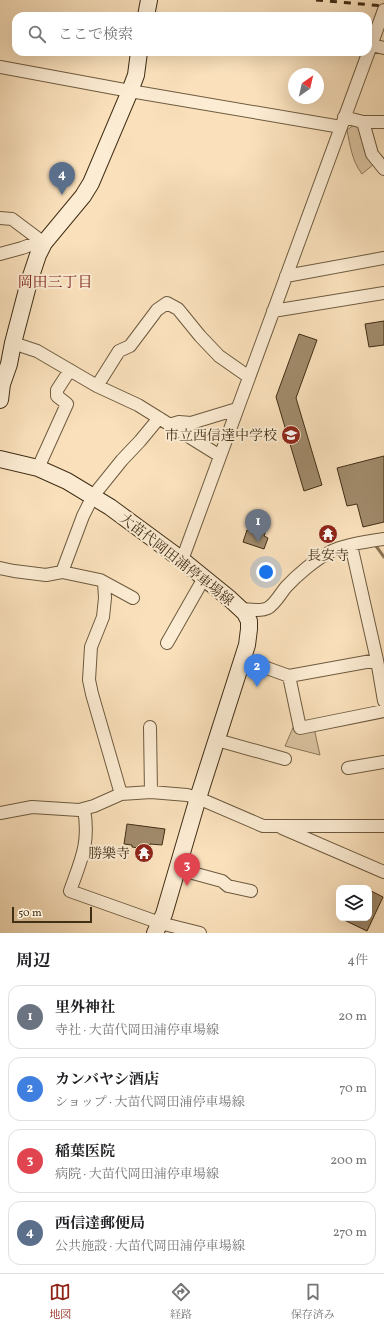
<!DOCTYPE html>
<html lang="ja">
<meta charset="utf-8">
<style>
:root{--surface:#fff;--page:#f2f2f2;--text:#202124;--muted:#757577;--line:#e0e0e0;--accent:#8f2418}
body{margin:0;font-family:Vollkorn,"Noto Serif JP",serif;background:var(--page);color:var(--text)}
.controls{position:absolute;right:12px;bottom:12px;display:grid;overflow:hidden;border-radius:8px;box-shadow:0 4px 16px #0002}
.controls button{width:36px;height:36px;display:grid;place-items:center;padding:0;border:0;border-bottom:1px solid var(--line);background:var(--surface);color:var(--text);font:20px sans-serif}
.compass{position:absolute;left:288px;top:68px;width:36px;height:36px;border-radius:50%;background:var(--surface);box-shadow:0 4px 16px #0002;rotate:34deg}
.scale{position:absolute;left:12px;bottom:10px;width:80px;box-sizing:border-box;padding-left:4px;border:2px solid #402e15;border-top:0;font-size:11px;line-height:14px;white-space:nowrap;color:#402e15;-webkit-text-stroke:3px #fcecd3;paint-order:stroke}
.you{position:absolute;left:266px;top:572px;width:14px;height:14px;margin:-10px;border:3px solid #fff;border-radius:50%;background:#1a73e8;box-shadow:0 0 0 6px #1a73e833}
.badge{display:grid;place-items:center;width:26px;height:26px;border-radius:50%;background:var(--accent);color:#fff;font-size:13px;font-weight:700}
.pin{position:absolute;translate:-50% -33px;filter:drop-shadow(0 1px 2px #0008)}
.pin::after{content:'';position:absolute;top:21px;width:14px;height:12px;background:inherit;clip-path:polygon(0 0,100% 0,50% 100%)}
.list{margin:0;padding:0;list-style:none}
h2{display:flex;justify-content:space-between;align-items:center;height:52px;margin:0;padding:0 16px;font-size:17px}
h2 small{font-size:13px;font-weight:400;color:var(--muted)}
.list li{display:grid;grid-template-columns:26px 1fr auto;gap:12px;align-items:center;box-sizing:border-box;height:64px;margin:0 8px 8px;padding:0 8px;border:1px solid var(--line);border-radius:12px}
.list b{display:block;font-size:15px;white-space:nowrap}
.list p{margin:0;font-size:13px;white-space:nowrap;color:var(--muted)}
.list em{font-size:13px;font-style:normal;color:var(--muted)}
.icon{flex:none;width:22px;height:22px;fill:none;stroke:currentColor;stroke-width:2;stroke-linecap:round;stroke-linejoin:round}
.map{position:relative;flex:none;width:384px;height:933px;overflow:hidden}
.search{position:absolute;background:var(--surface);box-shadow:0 4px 16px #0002;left:12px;right:12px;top:12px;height:44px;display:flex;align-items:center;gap:10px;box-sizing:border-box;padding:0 14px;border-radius:12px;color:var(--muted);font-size:15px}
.sheet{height:340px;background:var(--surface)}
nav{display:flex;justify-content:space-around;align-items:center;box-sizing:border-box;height:56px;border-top:1px solid var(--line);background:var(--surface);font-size:11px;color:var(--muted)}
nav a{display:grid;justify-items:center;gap:2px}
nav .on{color:var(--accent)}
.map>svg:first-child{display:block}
.green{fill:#dac3a0;stroke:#8d785a}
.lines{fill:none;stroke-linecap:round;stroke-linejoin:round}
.stream{stroke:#8a7557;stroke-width:3}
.building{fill:#a18b6c;stroke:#402e15}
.minor-casing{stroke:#6e5b3f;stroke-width:14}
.secondary-casing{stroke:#402e15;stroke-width:18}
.minor{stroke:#fcecd3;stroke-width:12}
.secondary{stroke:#fcecd3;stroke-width:16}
.rail{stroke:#402e15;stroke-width:3;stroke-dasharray:7 7;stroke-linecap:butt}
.labels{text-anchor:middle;stroke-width:4;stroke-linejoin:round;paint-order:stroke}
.poi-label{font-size:14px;fill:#402e15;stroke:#fcecd3;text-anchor:end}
.street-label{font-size:14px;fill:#402e15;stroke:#fcecd3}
.neighbourhood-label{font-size:15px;fill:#7a1f14;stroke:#fcecd3}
</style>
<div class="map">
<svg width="384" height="933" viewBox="0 0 384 933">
<rect width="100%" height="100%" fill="#fae1bc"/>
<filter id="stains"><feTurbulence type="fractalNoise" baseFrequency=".005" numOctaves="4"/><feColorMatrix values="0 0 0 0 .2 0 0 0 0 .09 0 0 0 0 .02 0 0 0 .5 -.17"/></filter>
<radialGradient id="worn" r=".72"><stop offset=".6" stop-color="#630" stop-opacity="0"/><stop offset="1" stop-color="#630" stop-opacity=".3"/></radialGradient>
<path class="green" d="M354 125 359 126 375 163 362 174C352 161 350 145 347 130Z
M295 723 314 728 320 755 285 746Z"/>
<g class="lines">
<path class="stream" d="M376 544V546L384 557"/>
</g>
<path class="building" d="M384 321V345L369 347 365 324Z
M299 334 317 340 296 398 322 485 304 491 276 397Z
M384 456V522L363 527 357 504 347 506 337 468Z
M255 524 267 528 264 536 268 538 264 549 243 542 247 530 252 532Z
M127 824 165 829 162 845 150 844 149 848 145 847V849L132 847V845L124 844Z
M369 890 383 897 367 931 340 918H369Z"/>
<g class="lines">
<g class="minor-casing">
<path id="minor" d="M371 45 384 48
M0 67 130 91 341 127
M344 117 363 122H384
M363 122 372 154 384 169
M0 218 12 219 44 243
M0 254 22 248 41 241
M286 276 384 258
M273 311 384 293
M13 343 37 351 97 386 138 405 220 456
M97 386 119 351 130 346 157 310 167 303 178 309 200 336 219 356 249 377
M169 425 179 422 191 423 237 409
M38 468 67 404 57 396V390L70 370
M351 545 377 660 384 701
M182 560 384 10
M0 568 14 571 46 575 62 572 100 580 133 598
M62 572 83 516 93 496 122 460 140 441 159 418
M104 582 105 598 103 617 91 647 89 680 92 694 121 794
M240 609C249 609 260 612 268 608 275 604 281 593 286 587 297 575 316 559 330 552 343 545 369 541 384 539
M167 643 204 578
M242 659 289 676 377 660
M289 676 300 728 384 711
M150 727 151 792
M217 740 285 759
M348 768 384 762
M84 809C90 843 81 860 70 891L160 923 200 933
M0 813 32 807 79 810 94 806 121 794 151 792 187 795 198 798 263 826H384
M282 828 384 872
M178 869 222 881 228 886 251 891"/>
</g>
<g class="secondary-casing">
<path id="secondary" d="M146 16 149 0
M0 400 2 384 9 364 13 343 29 282 38 255 44 243 83 196 91 183 130 91 136 75 139 52
M0 459 38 468 67 481 110 507 182 560 230 599 245 613 249 621V629L247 645 198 798 164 914 155 933"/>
</g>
<use href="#minor" class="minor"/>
<use href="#secondary" class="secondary"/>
<path class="rail" d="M316 0 384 6"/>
</g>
<defs>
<g id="school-disc" transform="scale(1)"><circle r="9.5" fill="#8f2418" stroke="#fcecd3"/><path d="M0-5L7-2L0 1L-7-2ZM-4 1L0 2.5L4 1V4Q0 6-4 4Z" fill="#fff"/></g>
<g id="temple-disc" transform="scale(1)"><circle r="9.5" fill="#8f2418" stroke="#fcecd3"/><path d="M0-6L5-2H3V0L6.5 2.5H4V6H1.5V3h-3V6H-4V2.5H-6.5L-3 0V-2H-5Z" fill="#fff"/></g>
</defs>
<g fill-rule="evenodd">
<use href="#school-disc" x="291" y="435"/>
<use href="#temple-disc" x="328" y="534"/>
<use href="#temple-disc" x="144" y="853"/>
</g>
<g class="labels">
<g class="poi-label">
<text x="277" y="440">市立西信達中学校</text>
<text x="328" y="560" text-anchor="middle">長安寺</text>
<text x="130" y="858">勝樂寺</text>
</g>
<g class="street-label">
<text transform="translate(177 559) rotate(38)" y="5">大苗代岡田浦停車場線</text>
</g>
<g class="neighbourhood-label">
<text x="55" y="287">岡田三丁目</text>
</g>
</g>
<rect width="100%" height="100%" filter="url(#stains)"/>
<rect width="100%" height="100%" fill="url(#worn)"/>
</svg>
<div class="controls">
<button><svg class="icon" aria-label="layers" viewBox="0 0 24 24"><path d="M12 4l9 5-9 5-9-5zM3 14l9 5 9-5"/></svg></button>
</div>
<svg class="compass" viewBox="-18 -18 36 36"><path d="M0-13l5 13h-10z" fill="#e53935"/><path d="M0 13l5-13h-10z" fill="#757577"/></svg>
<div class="scale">50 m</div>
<div class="you"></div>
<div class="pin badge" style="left:258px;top:542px;background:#6b7280">1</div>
<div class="pin badge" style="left:257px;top:687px;background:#3f7fe0">2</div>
<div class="pin badge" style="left:187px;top:886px;background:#e0444e">3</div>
<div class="pin badge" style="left:62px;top:195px;background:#5c6f8a">4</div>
<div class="search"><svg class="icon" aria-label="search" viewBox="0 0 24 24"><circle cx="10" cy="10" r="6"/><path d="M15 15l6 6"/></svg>ここで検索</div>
</div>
<section class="sheet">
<h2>周辺<small>4件</small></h2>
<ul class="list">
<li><span class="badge" style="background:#6b7280">1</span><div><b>里外神社</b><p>寺社 · 大苗代岡田浦停車場線</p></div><em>20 m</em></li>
<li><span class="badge" style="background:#3f7fe0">2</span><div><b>カンバヤシ酒店</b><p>ショップ · 大苗代岡田浦停車場線</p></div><em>70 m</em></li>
<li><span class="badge" style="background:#e0444e">3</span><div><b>稲葉医院</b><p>病院 · 大苗代岡田浦停車場線</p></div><em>200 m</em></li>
<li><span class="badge" style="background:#5c6f8a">4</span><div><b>西信達郵便局</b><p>公共施設 · 大苗代岡田浦停車場線</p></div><em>270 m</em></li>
</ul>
</section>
<nav>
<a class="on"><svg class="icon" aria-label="map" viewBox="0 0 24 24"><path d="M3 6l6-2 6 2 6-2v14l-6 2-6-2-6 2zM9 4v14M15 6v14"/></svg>地図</a>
<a><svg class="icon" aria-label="directions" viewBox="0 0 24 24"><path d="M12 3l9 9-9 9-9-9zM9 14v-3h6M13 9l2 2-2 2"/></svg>経路</a>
<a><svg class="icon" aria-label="saved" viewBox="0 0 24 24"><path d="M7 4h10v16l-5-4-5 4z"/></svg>保存済み</a>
</nav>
